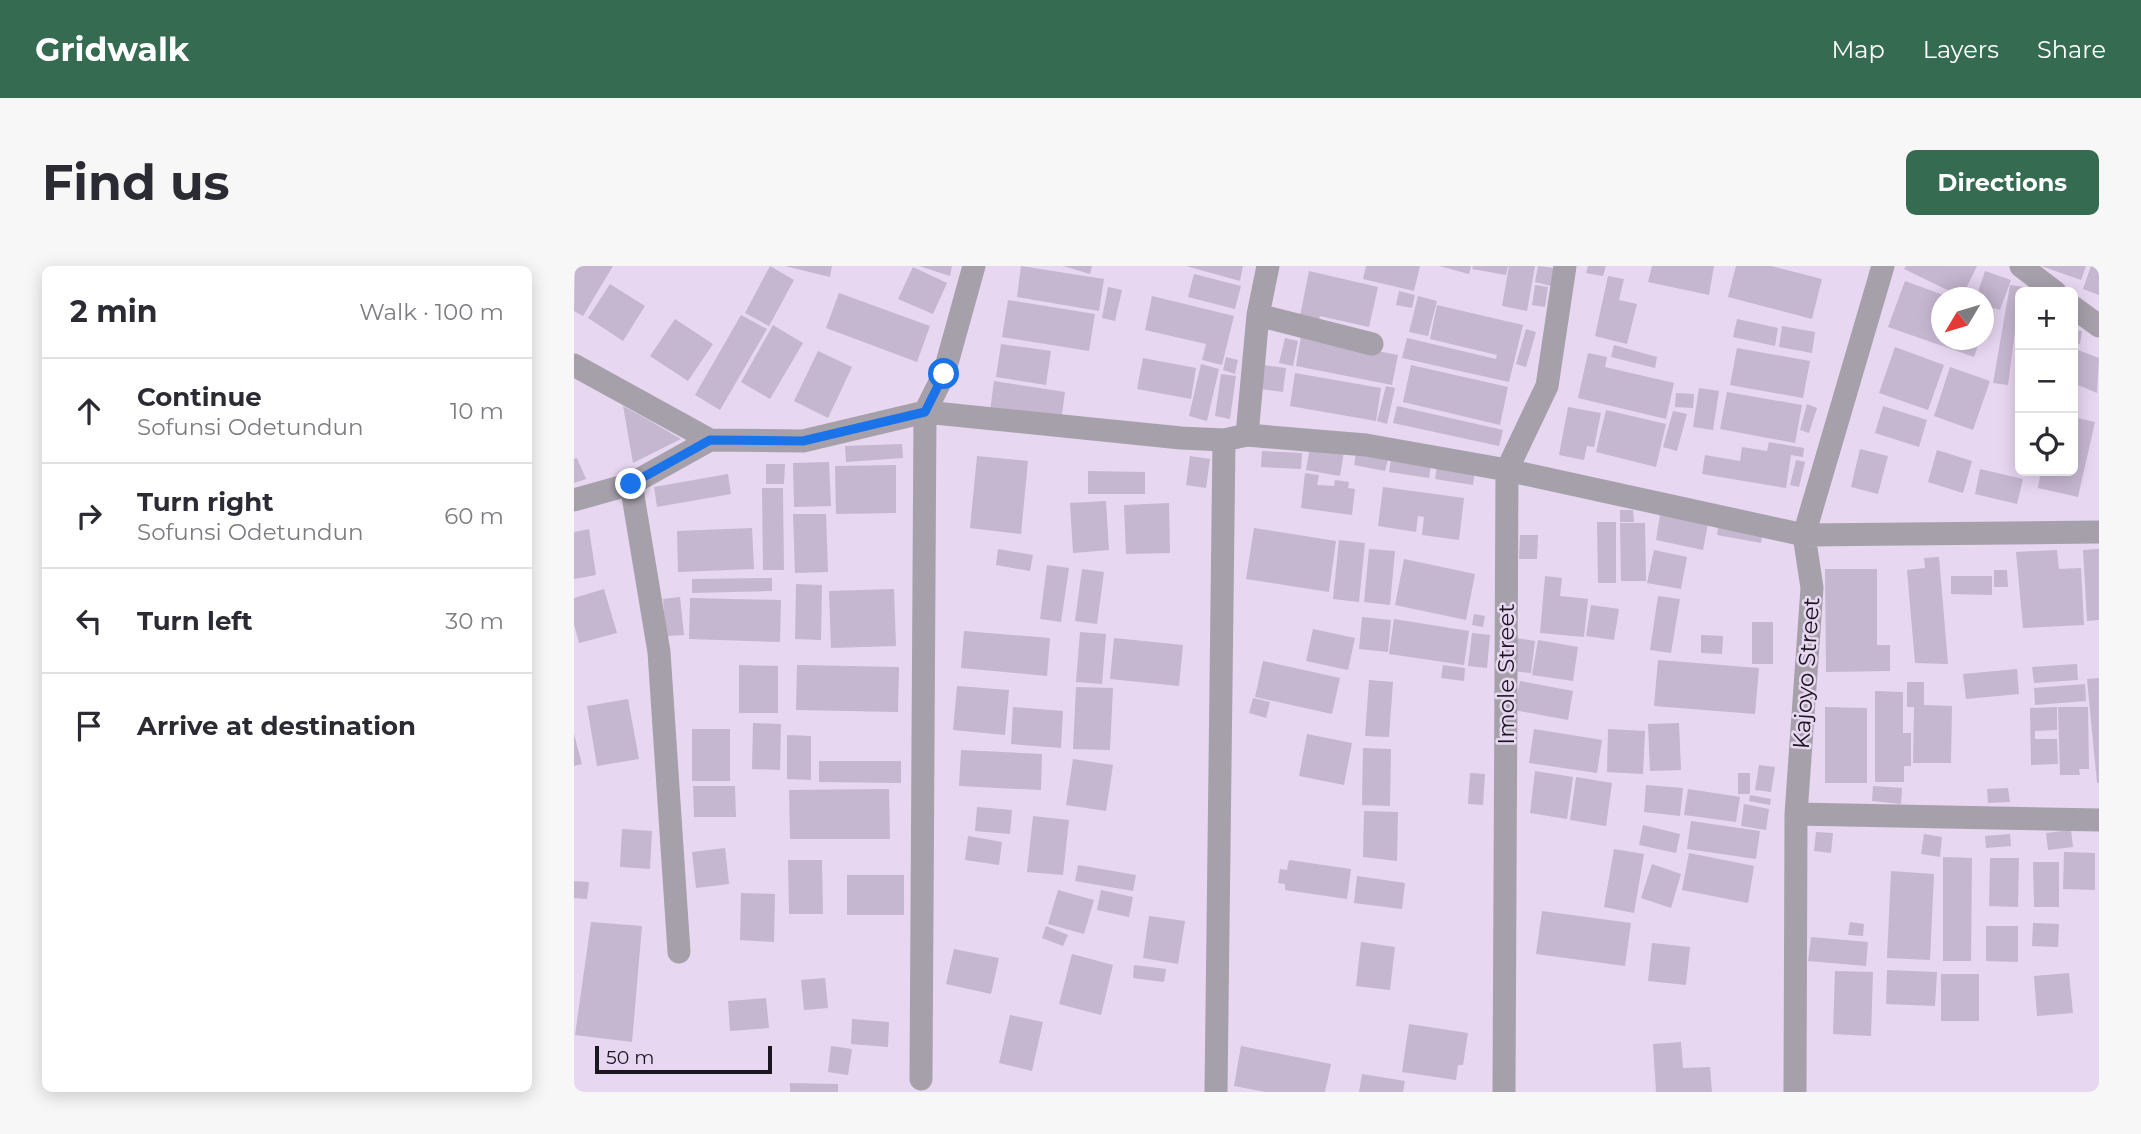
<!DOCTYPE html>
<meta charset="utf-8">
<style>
:root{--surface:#fff;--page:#f7f7f7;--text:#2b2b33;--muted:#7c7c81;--line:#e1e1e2;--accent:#346b51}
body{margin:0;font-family:Montserrat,sans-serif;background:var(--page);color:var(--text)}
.controls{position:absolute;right:21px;top:21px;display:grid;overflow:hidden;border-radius:10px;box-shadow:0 4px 18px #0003}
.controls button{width:63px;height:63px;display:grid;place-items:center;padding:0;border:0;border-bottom:2px solid var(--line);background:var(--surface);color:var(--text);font:35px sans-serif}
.compass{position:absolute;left:1357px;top:21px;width:63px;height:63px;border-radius:50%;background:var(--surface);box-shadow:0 4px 18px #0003;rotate:232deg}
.scale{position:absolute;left:21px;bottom:18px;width:177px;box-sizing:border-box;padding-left:7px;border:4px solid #1b161f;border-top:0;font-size:19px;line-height:24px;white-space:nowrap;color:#1b161f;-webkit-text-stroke:5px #e7d7f1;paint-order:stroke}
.stop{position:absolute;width:21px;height:21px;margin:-16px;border:5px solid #1a73e8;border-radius:50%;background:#fff}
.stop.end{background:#1a73e8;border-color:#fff;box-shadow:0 2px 7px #0008}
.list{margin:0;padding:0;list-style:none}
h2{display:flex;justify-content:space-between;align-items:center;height:91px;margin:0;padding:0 28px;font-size:30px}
h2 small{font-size:23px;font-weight:400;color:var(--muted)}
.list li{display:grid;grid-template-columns:46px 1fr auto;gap:21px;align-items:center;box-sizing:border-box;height:105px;padding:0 28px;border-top:2px solid var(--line)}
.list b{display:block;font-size:26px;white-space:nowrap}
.list p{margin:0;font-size:23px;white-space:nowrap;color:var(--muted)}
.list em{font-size:23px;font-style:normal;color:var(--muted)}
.icon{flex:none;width:38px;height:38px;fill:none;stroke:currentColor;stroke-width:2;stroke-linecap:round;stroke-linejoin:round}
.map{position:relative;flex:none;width:1525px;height:826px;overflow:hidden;border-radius:10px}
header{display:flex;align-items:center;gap:42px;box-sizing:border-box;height:98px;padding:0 35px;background:var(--accent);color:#fff}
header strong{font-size:33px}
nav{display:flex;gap:38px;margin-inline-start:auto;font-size:24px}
.intro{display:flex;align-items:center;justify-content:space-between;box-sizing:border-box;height:168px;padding:0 42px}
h1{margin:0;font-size:49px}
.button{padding:18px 32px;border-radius:10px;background:var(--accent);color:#fff;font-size:24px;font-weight:700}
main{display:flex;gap:42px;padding:0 42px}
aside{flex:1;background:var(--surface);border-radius:10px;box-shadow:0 4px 18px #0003}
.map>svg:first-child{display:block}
.building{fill:#c5b7d0}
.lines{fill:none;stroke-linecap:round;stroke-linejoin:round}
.minor{stroke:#a6a0ab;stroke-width:23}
.route{stroke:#1a73e8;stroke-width:9}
.labels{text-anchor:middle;stroke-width:5;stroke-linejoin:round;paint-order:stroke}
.street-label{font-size:23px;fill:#1b161f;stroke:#e7d7f1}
</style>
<header>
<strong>Gridwalk</strong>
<nav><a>Map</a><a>Layers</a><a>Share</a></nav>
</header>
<div class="intro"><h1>Find us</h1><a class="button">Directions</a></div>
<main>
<aside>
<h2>2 min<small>Walk · 100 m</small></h2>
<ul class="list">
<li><svg class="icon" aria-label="ahead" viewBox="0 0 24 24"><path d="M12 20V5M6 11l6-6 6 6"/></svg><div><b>Continue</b><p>Sofunsi Odetundun</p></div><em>10 m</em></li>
<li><svg class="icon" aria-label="right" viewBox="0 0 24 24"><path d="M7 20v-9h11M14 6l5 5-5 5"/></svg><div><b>Turn right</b><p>Sofunsi Odetundun</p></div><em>60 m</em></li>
<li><svg class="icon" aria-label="left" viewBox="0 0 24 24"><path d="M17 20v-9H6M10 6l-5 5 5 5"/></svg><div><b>Turn left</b></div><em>30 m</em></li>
<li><svg class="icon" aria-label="arrive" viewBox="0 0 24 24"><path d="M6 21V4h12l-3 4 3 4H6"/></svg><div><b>Arrive at destination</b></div></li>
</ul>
</aside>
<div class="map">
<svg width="1525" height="826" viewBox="0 0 1525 826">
<rect width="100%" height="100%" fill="#e7d7f1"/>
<path class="building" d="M1 0H39L9 50 0 45Z
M196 0 220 14 195 60 171 47Z
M211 0H258L256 11Z
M345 0H378L376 10Z
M447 0 530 13 525 45 443 31Z
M489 0H518L516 8Z
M612 0H669L666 15Z
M792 0H846L840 25 789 13Z
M865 0H897L895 8Z
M899 0H934L932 9 898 3Z
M935 0H961L953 45 928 40Z
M964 0 980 2 977 20 961 16Z
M1014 0H1032L1029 10 1012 7Z
M1078 0H1140L1135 29 1074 16Z
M1162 0H1197L1248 13 1238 53 1154 31Z
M1332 0H1403L1388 31 1330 3Z
M1467 0H1512L1507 14Z
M1517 0H1525V29L1509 23Z
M339 1 373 17 359 48 324 33Z
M735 5 804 21 795 61 746 50 744 59 725 55Z
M1411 5 1437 14 1426 44 1409 39V32H1402Z
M620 8 667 20 661 43 614 31Z
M1034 10 1050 13 1045 34 1063 38 1053 78 1021 70Z
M1331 15 1375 31 1367 32V74H1406L1400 91 1314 61Z
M36 18 71 40 49 75 14 52Z
M961 19 974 21 971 41 958 39Z
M1436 19 1450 21 1446 26 1434 119 1419 117Z
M534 21 548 24 541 55 528 52Z
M825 25 841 29 838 42 822 39Z
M265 27 356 60 343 96 252 62Z
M578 30 660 50 648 99 628 94 632 78 571 64Z
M844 30 863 35 854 70 835 66Z
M434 34 521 48 515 85 428 71Z
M863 39 949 59 935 116 828 92 833 72 922 93 923 89 856 73Z
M167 49 193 63 146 144 121 129Z
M101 53 139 78 114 115 76 90Z
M1163 53 1204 62 1201 80 1159 71Z
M1499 55 1503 56 1502 64 1508 65 1506 78 1499 77Z
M199 59 229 77 196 133 167 116Z
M1208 60 1241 66 1238 87 1205 81Z
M952 63 962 66 952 101 942 98Z
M727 70 824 89 818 119 722 100Z
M711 72 724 75 719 100 705 97Z
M427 78 477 85 472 119 422 111Z
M1040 79 1083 91 1081 102 1037 91Z
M1321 81 1370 99 1354 144 1305 127Z
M1163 82 1236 95 1229 132 1156 119Z
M1499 82 1525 92 1523 127 1499 117Z
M244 85 278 101 254 152 220 135Z
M1014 87 1033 91 1031 101 1100 117 1092 153 1004 132Z
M652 91 664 94 661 108 649 104Z
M569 92 622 102 617 133 563 123Z
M627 98 645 103 633 155 615 150Z
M689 99 712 102 709 126 686 123Z
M837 99 934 121 926 159 829 136Z
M1376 101 1416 115 1399 164 1360 150Z
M721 107 807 122 802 155 716 140Z
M647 108 662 110 656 153 641 150Z
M420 115 491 126 487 156 416 145Z
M812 120 821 122 813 158 803 155Z
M1125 122 1145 125 1139 164 1119 161Z
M1153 126 1228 139 1221 177 1146 163Z
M1102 127 1120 128 1119 142 1101 141Z
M1233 138 1243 142 1235 167 1226 164Z
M49 140 73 153 107 173 59 197Z
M823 140 929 164 925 180 819 157Z
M1309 140 1353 154 1345 181 1301 167Z
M994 141 1027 147 1020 181 1013 180 1010 194 985 189Z
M1032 144 1092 158 1082 201 1022 186Z
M1099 145 1113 148 1103 185 1089 181Z
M1499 151 1521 156 1504 231 1464 222 1467 205H1499Z
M1195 176 1230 182 1229 191 1217 189 1212 222 1128 208 1131 189 1166 195 1168 181 1193 185Z
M328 178 329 192 272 196 271 180Z
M736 181 770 186 766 210 732 204Z
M1286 183 1314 190 1304 228 1277 221Z
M1363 184 1398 195 1389 227 1354 216Z
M688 185 728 187 727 203 687 201Z
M782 187 814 193 811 205 780 199Z
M403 190 454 195 447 268 396 262Z
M616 190 636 193 632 222 612 219Z
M3 192 12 213 0 217V193Z
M817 193 857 199 855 212 815 206Z
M1222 194 1231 196 1225 221 1216 219Z
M255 196 257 240 220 241 219 197Z
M192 198H211L210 218H192Z
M322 199V247L262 248 261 200Z
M863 199 901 205 899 219 861 213Z
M1406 203 1449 213 1443 238 1401 228Z
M514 205 571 206V228H514Z
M731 207 745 209 743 219 760 220 761 214 775 216 774 222 781 223 778 249 727 242Z
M154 208 157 228 83 241 80 221Z
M809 221 890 232 885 274 848 269 850 251 844 250 842 266 804 260Z
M188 222H209L210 304H189Z
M532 235 535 284 499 287 496 237Z
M595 237 596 287 552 288 550 239Z
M1046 244H1059L1060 256H1046Z
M219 248H252L254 306 221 307Z
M1086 249 1134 258 1129 284 1082 274Z
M1145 254 1189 262 1187 277 1143 269Z
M1023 256H1042V317H1024Z
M1046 257H1071L1072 315H1047Z
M178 262 180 303 104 306 103 265Z
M680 262 762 275 755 326 672 313Z
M15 263 22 309 0 313V266Z
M946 269H964L963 293H945Z
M765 274 791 277 785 336 759 333Z
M424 283 459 289 456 305 422 299Z
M795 283 821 285 816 339 790 336Z
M1525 283V354L1513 355 1509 284Z
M1080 284 1113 291 1107 323 1073 317Z
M1483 284 1485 303 1507 302 1510 359 1449 362 1442 286Z
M1365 291 1374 398 1341 397 1333 304 1351 302 1350 292Z
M830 293 901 308 892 354 821 339Z
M473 299 495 302 487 356 466 353Z
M508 303 530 306 523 358 501 355Z
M1251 303H1303V379H1316V405L1252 406Z
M1420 304H1433L1434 321H1420Z
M971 310 988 312 986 330 1014 333 1010 371 966 367Z
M1377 310H1418V329L1377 328Z
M198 312V325L118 327V313Z
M222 318 248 319 247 374 221 373Z
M30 323 43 367 5 377 0 358V332Z
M320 323 322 380 257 382 255 325Z
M1084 330 1106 333 1097 387 1076 384Z
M106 331 110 369 92 370 89 333Z
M116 332 207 334 206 376 115 373Z
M1017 339 1045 343 1040 374 1012 370Z
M900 348 911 350 909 361 898 359Z
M788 351 817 354 814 386 785 383Z
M820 353 895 365 890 399 815 388Z
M1178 356H1199V398H1178Z
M739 363 781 372 774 404 732 395Z
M390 365 476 372 473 410 387 402Z
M506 366 532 368 528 418 502 416Z
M898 367 916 369 913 402 894 400Z
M1127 369 1149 370 1148 388 1127 387Z
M540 372 609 379 605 420 536 413Z
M942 372 961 375 957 407 938 405Z
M964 374 1004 381 999 415 958 409Z
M1084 394 1185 402 1181 448 1080 440Z
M689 395 766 412 758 448 681 431Z
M1503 398 1504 414 1460 417 1458 401Z
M165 399 204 400V447H165Z
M223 399 325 401 324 446 222 444Z
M869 399 891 402 890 415 867 412Z
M1443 403 1445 428 1392 433 1389 408Z
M1525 412V517H1523L1513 413Z
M795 414 819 416 815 471 791 470Z
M946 415 999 425 994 454 940 444Z
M1333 416H1350V439L1378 440 1377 497H1339L1340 441H1333Z
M1511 418 1512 435 1461 439 1460 422Z
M383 420 435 424 431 469 379 464Z
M502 421 539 422 536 484 499 483Z
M1301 425 1329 426V467H1337V500H1330V516H1301Z
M679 432 696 436 692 452 675 447Z
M54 433 65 493 23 500 13 440Z
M439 441 489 445 487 482 437 478Z
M1251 441 1293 442V517H1251Z
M1483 441V464L1461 465V473H1483L1484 498 1457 499 1456 442Z
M1484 441H1514L1515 503H1505L1506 509H1486Z
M179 457 207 458 206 504 178 503Z
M1105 457 1107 504 1076 505 1074 458Z
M118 463H156V515H118Z
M960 463 1028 474 1023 507 955 497Z
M1034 463 1071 465 1069 508 1033 506Z
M0 468 8 498 0 500Z
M733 468 778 477 770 519 725 510Z
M213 469 237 470V514L213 513Z
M789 482 817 483 816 540 788 539Z
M387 484 468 488 467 524 385 520Z
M499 493 539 499 532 545 492 539Z
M245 495H327V517L245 516Z
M1185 499 1201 501 1197 526 1181 524Z
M961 505 999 511 993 553 956 547Z
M896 507 911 508 909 539 894 538Z
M1164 507H1176V528H1164Z
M1002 511 1038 517 1032 560 996 554Z
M1072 519 1109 522 1106 550 1070 546Z
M119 520H161L162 551H120Z
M1299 520 1328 522 1327 538 1298 535Z
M1434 522 1436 536 1414 537 1413 523Z
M315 523 316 573H216L215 524Z
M1114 523 1166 531 1162 556 1110 549Z
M1176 529 1197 533 1196 539 1175 535Z
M1170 538 1195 543 1192 564 1167 560Z
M403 541 438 544 436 568 401 565Z
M790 545 824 546 823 595 789 591Z
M459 550 495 554 489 609 453 606Z
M1117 555 1186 565 1182 593 1113 583Z
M1069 559 1106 568 1102 587 1065 579Z
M48 563 78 565 76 603 46 601Z
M1497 564 1499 581 1474 584 1472 567Z
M1242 566 1259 567 1257 587 1240 585Z
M1350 568 1368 571 1366 591 1347 588Z
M1436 568 1437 580 1412 582 1411 570Z
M394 570 428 576 425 599 391 594Z
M151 582 155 618 122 622 118 586Z
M1040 583 1070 588 1060 647 1030 641Z
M1490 586 1521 587V624L1489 623Z
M1115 587 1180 600 1174 637 1108 624Z
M1369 591 1398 592 1397 695H1369Z
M1416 592H1445L1444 641 1415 640Z
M214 594H248L249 648H215Z
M715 594 777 603 773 633 711 624V618L704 617 706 603 713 604Z
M1459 596H1485V641H1460Z
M1078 598 1107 608 1097 642 1067 632Z
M504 599 562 609 559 625 501 615Z
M1317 605 1360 608 1356 694 1313 692Z
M273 609H330V649H273Z
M783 610 831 617 828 643 780 637Z
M0 615 15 616 13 633 0 632Z
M484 624 520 634 510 668 474 658Z
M527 624 559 631 555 651 523 644Z
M167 627 201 628 200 676 166 674Z
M968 645 1057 657 1051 700 962 688Z
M575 650 611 655 604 698 569 692Z
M17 656 68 660 58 776 1 769Z
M1276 656 1290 658 1289 670 1274 669Z
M1459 657 1485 658 1484 681 1458 680Z
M472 660 494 669 489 680 468 672Z
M1412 660H1444V696L1412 695Z
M1237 671 1294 676 1292 700 1234 695Z
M787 676 821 681 816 724 782 720Z
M1078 677 1116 681 1112 719 1074 715Z
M380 683 425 692 417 728 372 718Z
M498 688 539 699 527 749 485 738Z
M560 699 592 703 590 716 559 712Z
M1313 704 1363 706 1361 740 1312 738Z
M1261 705 1299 706 1297 770 1259 768Z
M1495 707 1499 747 1463 750 1460 710Z
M1367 708H1405V755H1367Z
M251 712 254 742 230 744 227 714Z
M192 732 195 762 156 765 154 735Z
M436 749 469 756 458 805 425 797Z
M278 753 315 756 314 781 277 778Z
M835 758 894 767 889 799H884L882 814 828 806Z
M1107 776 1109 802 1136 801 1138 826H1082L1079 778Z
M257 780 278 783 274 809 254 806Z
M667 780 757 798 751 826H692L660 820Z
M788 808 831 815 829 826H785Z
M216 817 264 818V826H216Z"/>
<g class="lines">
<path class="minor" d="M1447 0 1481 26
M1499 41 1525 60
M684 49 798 78
M0 99 136 174 229 175 351 146 370 108 400 0
M673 169 684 49 694 0
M57 218 85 386 105 686
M0 234 57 218 136 174
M1222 548 1525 554
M347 813 351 146 607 172 650 174 673 169 792 179 933 204 1230 269 1525 266
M642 826 650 174
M930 826 933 204 973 120 991 0
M1221 826 1222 548 1238 322 1230 269 1309 0"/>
</g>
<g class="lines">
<path class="route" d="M57 218 136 174 229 175 351 146 370 108"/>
</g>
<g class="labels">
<g class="street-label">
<text transform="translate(1232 407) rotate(-86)" y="8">Kajoyo Street</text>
<text transform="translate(932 408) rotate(-90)" y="8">Imole Street</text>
</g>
</g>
</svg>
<div class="controls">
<button>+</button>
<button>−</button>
<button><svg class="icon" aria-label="locate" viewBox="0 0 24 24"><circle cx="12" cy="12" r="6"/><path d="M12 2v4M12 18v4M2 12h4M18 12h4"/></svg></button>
</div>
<svg class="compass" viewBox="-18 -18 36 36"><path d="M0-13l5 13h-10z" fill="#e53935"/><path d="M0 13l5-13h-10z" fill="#7c7c81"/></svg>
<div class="scale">50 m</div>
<div class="stop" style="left:370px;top:108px"></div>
<div class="stop end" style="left:57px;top:218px"></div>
</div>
</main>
